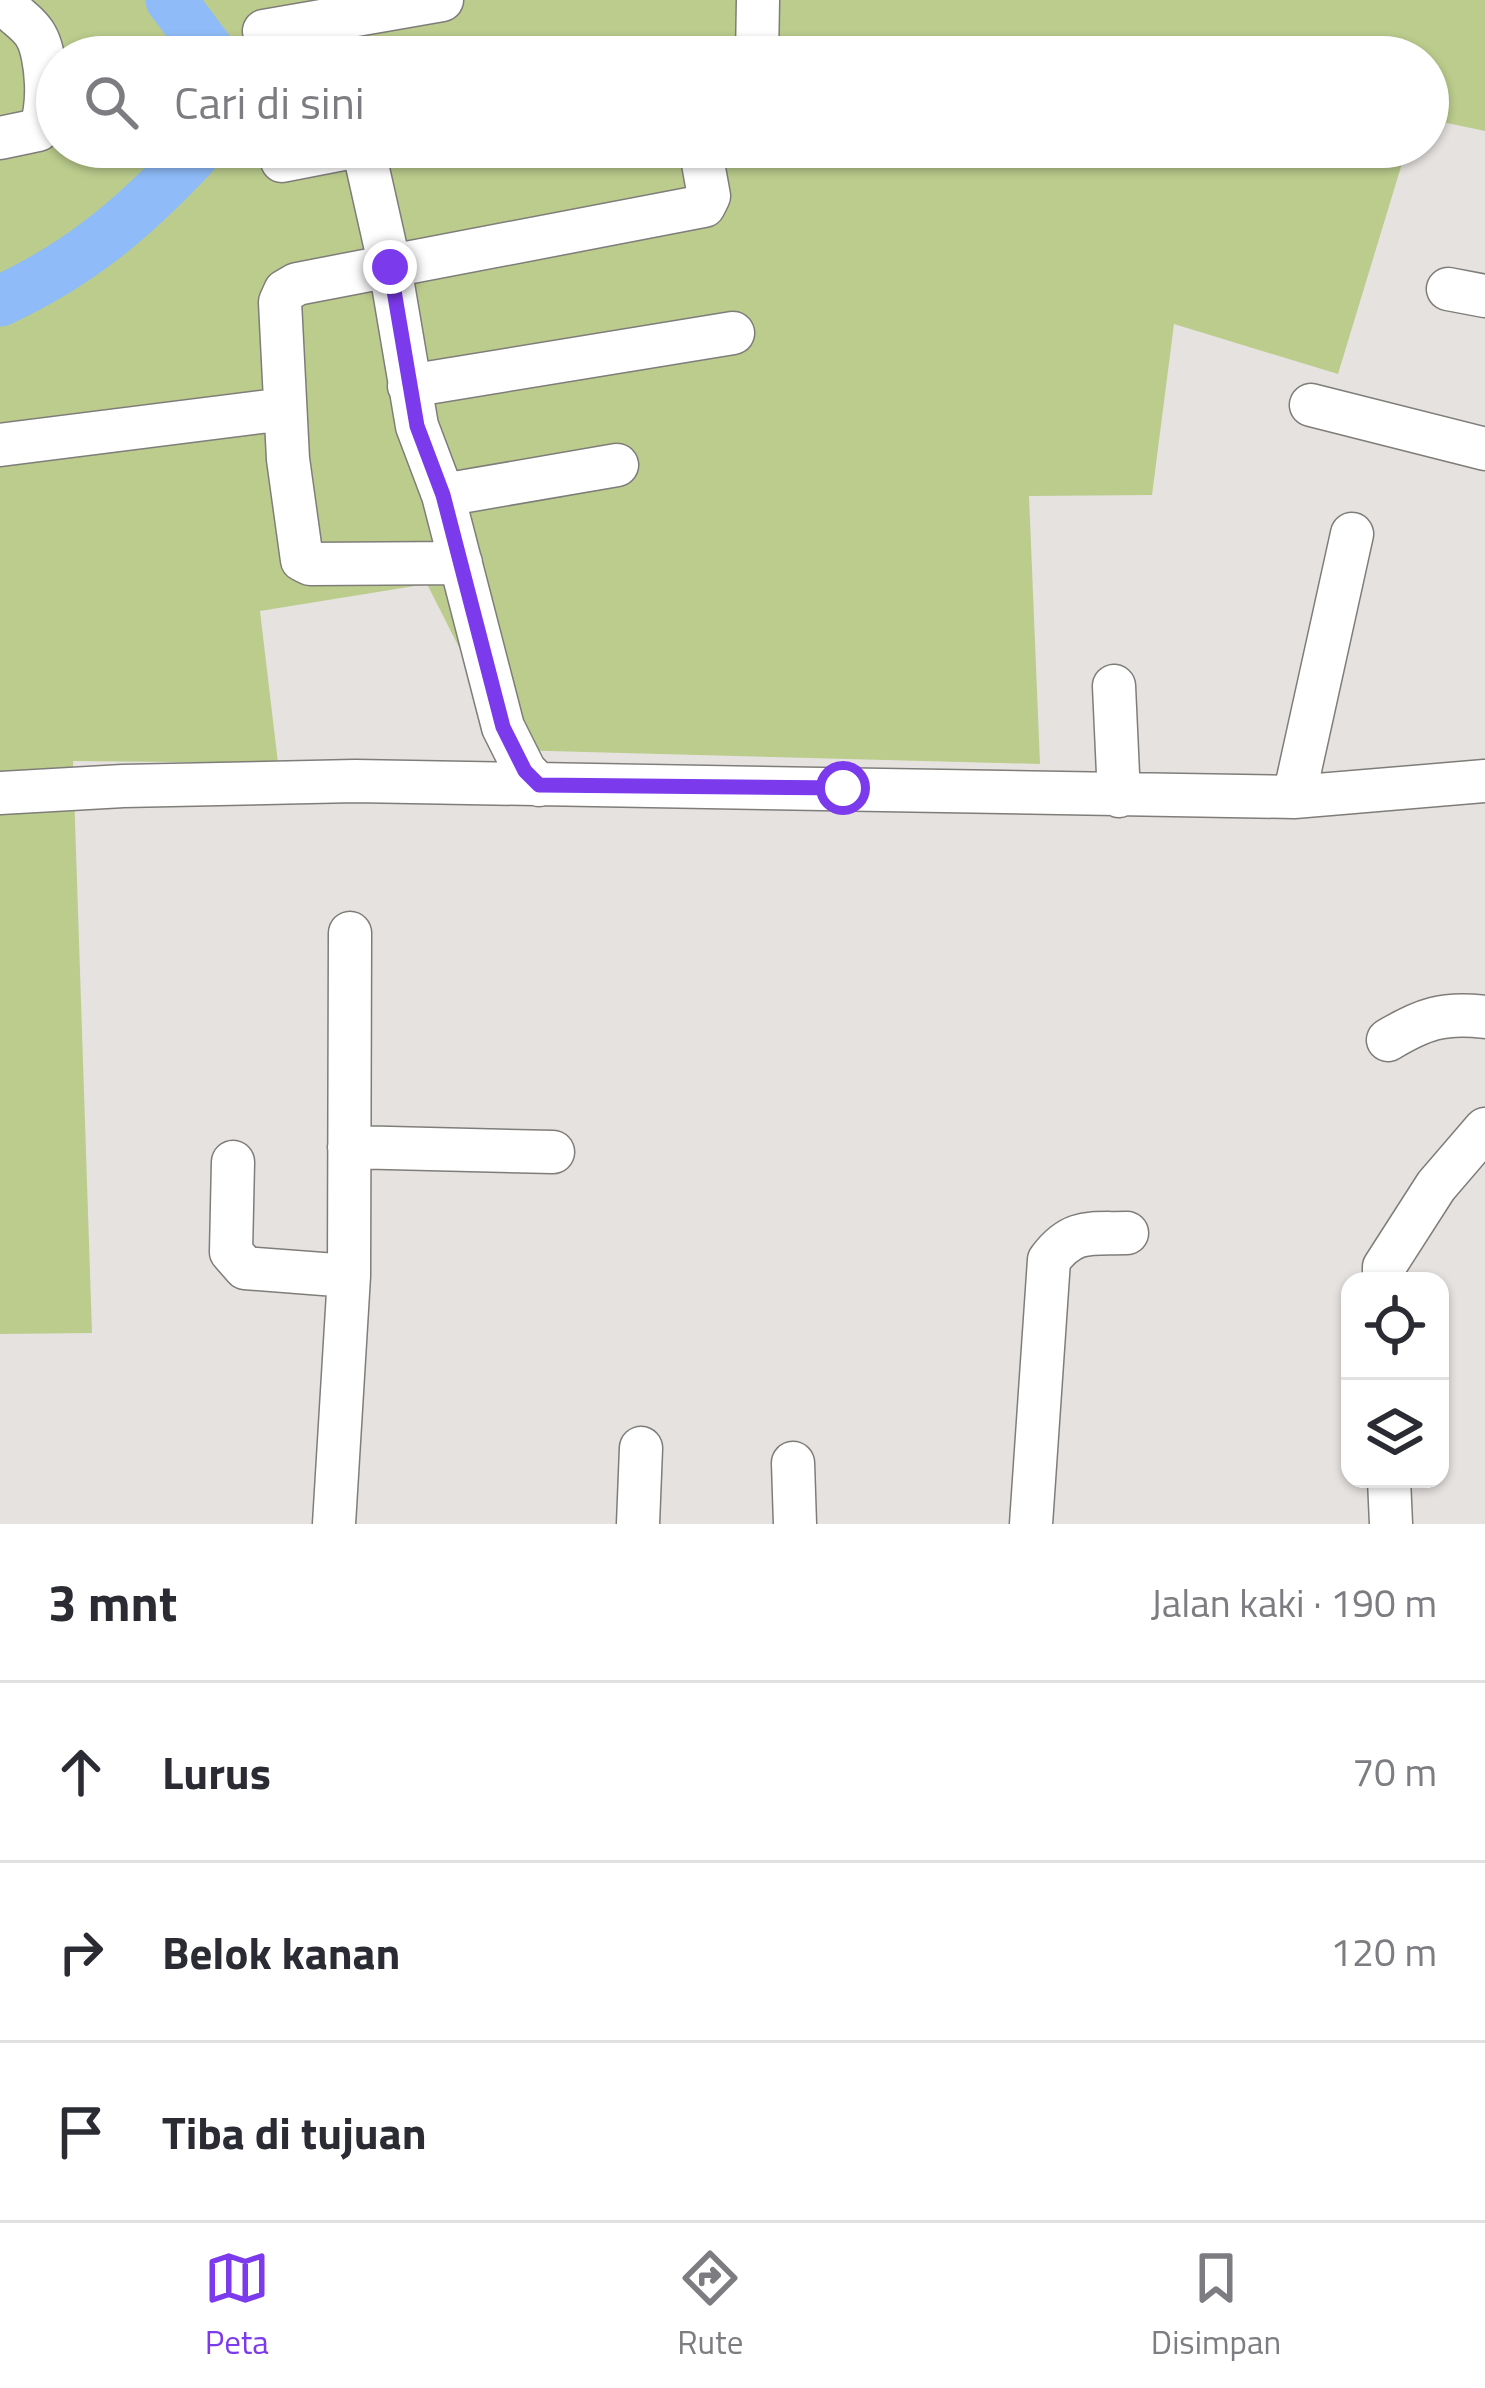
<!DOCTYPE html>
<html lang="id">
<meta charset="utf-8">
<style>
:root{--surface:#fff;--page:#f7f7f7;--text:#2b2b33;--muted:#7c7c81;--line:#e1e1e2;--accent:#7c3aed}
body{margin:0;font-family:"Titillium Web",sans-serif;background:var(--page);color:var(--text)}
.controls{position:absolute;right:36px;bottom:36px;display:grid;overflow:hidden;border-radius:24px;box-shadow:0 3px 9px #0004}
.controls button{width:108px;height:108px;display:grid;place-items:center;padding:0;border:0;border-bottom:3px solid var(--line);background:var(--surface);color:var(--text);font:60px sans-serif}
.stop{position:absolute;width:36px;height:36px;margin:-27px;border:9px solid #7c3aed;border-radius:50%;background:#fff}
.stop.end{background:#7c3aed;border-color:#fff;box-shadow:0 3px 12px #0008}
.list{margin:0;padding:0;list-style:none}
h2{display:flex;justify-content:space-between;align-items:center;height:156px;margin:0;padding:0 48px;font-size:51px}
h2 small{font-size:39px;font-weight:400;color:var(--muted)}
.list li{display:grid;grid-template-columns:78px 1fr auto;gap:36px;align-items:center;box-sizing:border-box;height:180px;padding:0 48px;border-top:3px solid var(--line)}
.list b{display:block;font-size:45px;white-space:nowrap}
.list em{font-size:39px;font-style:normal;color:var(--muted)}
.icon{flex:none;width:66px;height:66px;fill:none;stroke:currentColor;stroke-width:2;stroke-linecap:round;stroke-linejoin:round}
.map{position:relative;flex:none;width:1485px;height:1524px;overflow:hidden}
.search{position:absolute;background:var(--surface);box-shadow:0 3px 9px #0004;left:36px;right:36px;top:36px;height:132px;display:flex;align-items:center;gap:30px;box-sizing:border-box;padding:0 42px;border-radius:66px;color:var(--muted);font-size:45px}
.sheet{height:696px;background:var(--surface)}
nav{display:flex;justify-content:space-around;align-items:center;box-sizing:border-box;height:168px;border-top:3px solid var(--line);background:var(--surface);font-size:33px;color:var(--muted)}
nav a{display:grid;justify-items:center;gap:6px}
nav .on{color:var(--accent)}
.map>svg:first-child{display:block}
.green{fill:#bbcc8d}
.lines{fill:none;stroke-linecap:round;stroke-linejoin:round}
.river{stroke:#8fbcf9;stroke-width:51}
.minor-casing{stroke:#7f7d7a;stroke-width:45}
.minor{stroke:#fff;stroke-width:42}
.route{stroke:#7c3aed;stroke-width:15}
</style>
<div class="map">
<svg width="1485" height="1524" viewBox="0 0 1485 1524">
<rect width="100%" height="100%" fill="#e5e2e0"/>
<path class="green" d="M0 0H1485V131L1428 119V57H57V147H1407L1338 374 1174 324 1152 495 1029 496 1040 764 511 750 427 584 260 611 278 763 73 761 92 1333 0 1334Z"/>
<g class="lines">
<path class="river" d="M171 0 214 57
M0 301C80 264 134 218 194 154L196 147"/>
<g class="minor-casing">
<path id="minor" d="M264 31 442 0
M757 57 758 0
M0 138 38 130C51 112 47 55 36 36 28 21 11 15 4 0
M363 147 390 267 417 426 443 495 503 727 525 771 539 785
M282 161 354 147
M1448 289 1485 296
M409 386 733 333
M1311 405 1485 449
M0 445 285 409
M443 495 617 465
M461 563 310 564 302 560 288 459 280 302 285 291 297 284 704 206 709 196 700 147
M1114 686 1119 796
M0 793 123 786 355 781 1294 797 1485 781
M1294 797 1352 534
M1388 1040C1423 1019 1443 1012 1485 1017
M349 1147 553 1152
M233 1162 231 1252 245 1268 349 1276
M1384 1281V1267L1436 1186 1485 1129
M793 1463 795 1524
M1389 1479 1391 1524
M334 1524 349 1276 350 933
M638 1524 641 1448
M1031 1524 1049 1260C1073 1228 1090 1234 1127 1233"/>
</g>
<use href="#minor" class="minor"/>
</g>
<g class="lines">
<path class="route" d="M390 267 417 426 443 495 503 727 525 771 539 785 843 788"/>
</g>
</svg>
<div class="controls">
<button><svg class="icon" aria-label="locate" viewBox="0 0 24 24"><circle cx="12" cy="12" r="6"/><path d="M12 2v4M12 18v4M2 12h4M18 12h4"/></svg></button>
<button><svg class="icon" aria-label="layers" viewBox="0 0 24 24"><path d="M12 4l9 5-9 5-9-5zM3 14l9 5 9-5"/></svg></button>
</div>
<div class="stop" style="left:843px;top:788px"></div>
<div class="stop end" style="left:390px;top:267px"></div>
<div class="search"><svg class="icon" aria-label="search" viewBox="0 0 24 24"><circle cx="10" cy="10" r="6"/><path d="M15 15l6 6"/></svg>Cari di sini</div>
</div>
<section class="sheet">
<h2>3 mnt<small>Jalan kaki · 190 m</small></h2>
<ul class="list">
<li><svg class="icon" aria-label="ahead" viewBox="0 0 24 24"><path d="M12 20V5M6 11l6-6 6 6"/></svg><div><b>Lurus</b></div><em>70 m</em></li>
<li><svg class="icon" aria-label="right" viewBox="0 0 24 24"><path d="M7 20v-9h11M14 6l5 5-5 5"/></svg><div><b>Belok kanan</b></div><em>120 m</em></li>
<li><svg class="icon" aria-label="arrive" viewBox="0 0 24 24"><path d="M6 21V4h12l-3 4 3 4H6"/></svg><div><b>Tiba di tujuan</b></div></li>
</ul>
</section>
<nav>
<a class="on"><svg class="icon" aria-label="map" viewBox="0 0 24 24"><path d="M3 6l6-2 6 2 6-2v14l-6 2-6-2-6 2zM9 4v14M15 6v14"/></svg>Peta</a>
<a><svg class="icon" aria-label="directions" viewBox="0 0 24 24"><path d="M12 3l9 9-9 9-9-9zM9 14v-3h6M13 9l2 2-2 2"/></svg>Rute</a>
<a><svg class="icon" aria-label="saved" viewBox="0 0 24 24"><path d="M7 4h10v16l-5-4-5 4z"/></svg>Disimpan</a>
</nav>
